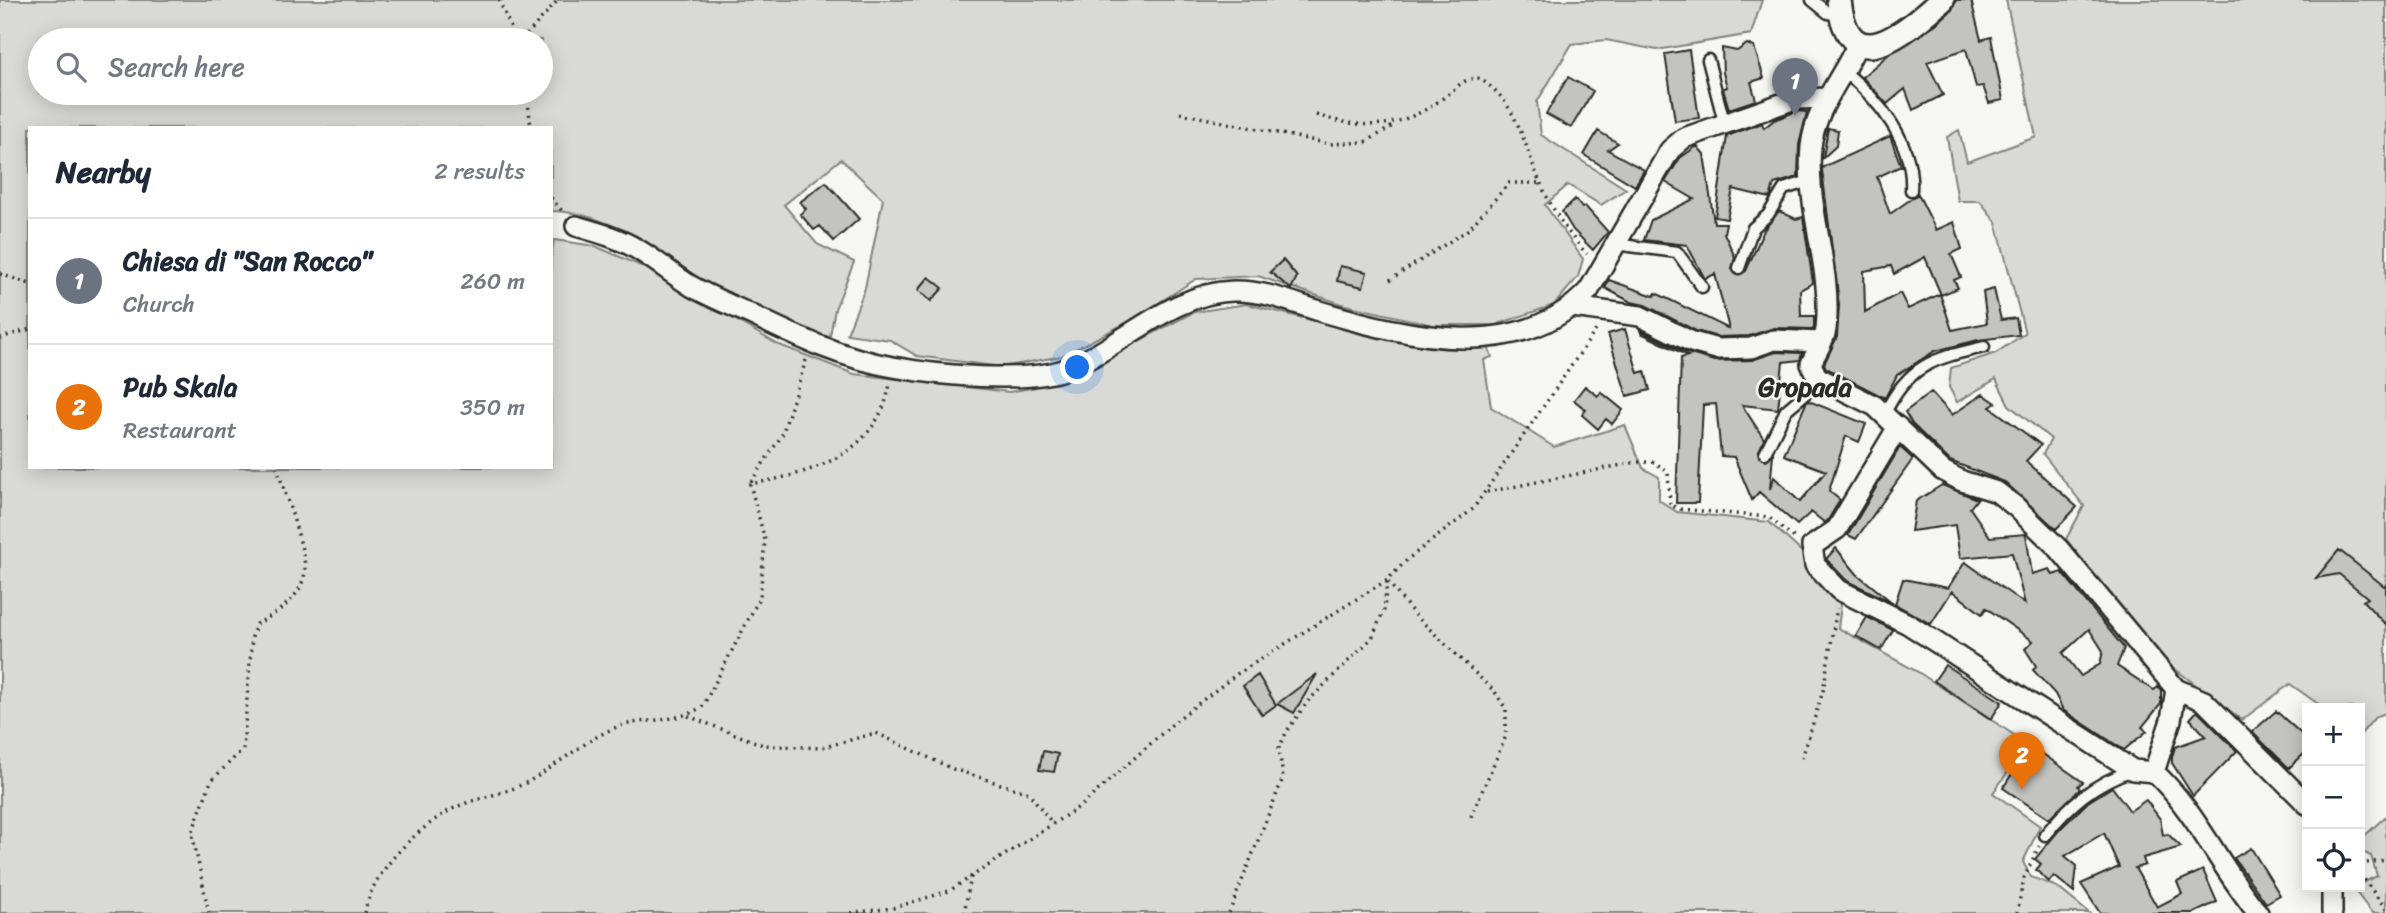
<!DOCTYPE html>
<meta charset="utf-8">
<style>
:root{--surface:#fff;--page:#f6f6f7;--text:#1f2937;--muted:#747a83;--line:#e0e1e3;--accent:#1a73e8}
body{margin:0;font-family:Sriracha,sans-serif;background:var(--page);color:var(--text)}
.controls{position:absolute;right:21px;bottom:21px;display:grid;overflow:hidden;border-radius:0px;box-shadow:0 4px 18px #0003}
.controls button{width:63px;height:63px;display:grid;place-items:center;padding:0;border:0;border-bottom:2px solid var(--line);background:var(--surface);color:var(--text);font:35px sans-serif}
.you{position:absolute;left:1078px;top:368px;width:24px;height:24px;margin:-18px;border:5px solid #fff;border-radius:50%;background:#1a73e8;box-shadow:0 0 0 10px #1a73e833}
.badge{display:grid;place-items:center;width:46px;height:46px;border-radius:50%;background:var(--accent);color:#fff;font-size:23px;font-weight:700}
.pin{position:absolute;translate:-50% -58px;filter:drop-shadow(0 2px 4px #0008)}
.pin::after{content:'';position:absolute;top:37px;width:24px;height:21px;background:inherit;clip-path:polygon(0 0,100% 0,50% 100%)}
.list{margin:0;padding:0;list-style:none}
h2{display:flex;justify-content:space-between;align-items:center;height:91px;margin:0;padding:0 28px;font-size:30px}
h2 small{font-size:23px;font-weight:400;color:var(--muted)}
.list li{display:grid;grid-template-columns:46px 1fr auto;gap:21px;align-items:center;box-sizing:border-box;height:126px;padding:0 28px;border-top:2px solid var(--line)}
.list b{display:block;font-size:26px;white-space:nowrap}
.list p{margin:0;font-size:23px;white-space:nowrap;color:var(--muted)}
.list em{font-size:23px;font-style:normal;color:var(--muted)}
.icon{flex:none;width:38px;height:38px;fill:none;stroke:currentColor;stroke-width:2;stroke-linecap:round;stroke-linejoin:round}
.map{position:relative;flex:none;width:2386px;height:913px;overflow:hidden}
.search{position:absolute;background:var(--surface);box-shadow:0 4px 18px #0003;left:28px;top:28px;width:525px;height:77px;display:flex;align-items:center;gap:18px;box-sizing:border-box;padding:0 24px;border-radius:38px;color:var(--muted);font-size:26px}
.panel{position:absolute;background:var(--surface);box-shadow:0 4px 18px #0003;left:28px;top:126px;width:525px;height:343px;border-radius:0px}
.map>svg:first-child{display:block}
.green{fill:#d9d9d5;stroke:#828280;stroke-width:2;fill-rule:evenodd}
.building{fill:#c3c3c0;stroke:#2b2b2b;stroke-width:2;fill-rule:evenodd}
.lines{fill:none;stroke-linecap:round;stroke-linejoin:round}
.service-casing{stroke:#2b2b2b;stroke-width:15}
.minor-casing{stroke:#2b2b2b;stroke-width:24}
.tertiary-casing{stroke:#2b2b2b;stroke-width:28}
.path{stroke:#2b2b2b;stroke-width:3.5;stroke-dasharray:2 5;stroke-linecap:butt}
.service{stroke:#f6f6f2;stroke-width:10}
.minor{stroke:#f6f6f2;stroke-width:19}
.tertiary{stroke:#f6f6f2;stroke-width:23}
.labels{text-anchor:middle;stroke-width:5;stroke-linejoin:round;paint-order:stroke}
.quarter-label{font-size:26px;font-weight:bold;fill:#2b2b2b;stroke:#f6f6f2}
</style>
<div class="map">
<svg width="2386" height="913" viewBox="0 0 2386 913">
<rect width="100%" height="100%" fill="#f6f6f2"/>
<filter id="ink" filterUnits="userSpaceOnUse"><feTurbulence type="fractalNoise" baseFrequency=".0143" numOctaves="2"/><feDisplacementMap in="SourceGraphic" scale="14" xChannelSelector="R" yChannelSelector="G"/><feConvolveMatrix kernelMatrix="1 2 1 2 8 2 1 2 1" color-interpolation-filters="sRGB"/></filter>
<g filter="url(#ink)">
<path class="green" d="M0 0H1762L1751 34 1657 50 1606 40 1572 44 1537 102 1541 135 1626 189 1601 205 1568 185 1545 205 1583 259 1578 277 1554 305 1495 325H1433L1345 305 1258 276 1196 279 1132 320 1062 356 1002 367 917 356 890 340 847 334 865 288 883 199 841 159 784 205 817 244 854 262 835 309 829 341C794 325 756 311 722 292 665 261 618 212 551 211V128H30V467H551V258L554 240 595 246 648 269 777 344 854 374 1009 392 1058 383 1194 312 1247 304 1398 342 1488 347 1492 357 1484 360 1491 407 1554 447 1625 425 1643 468 1659 477V500L1677 512 1769 522 1804 554 1841 606 1838 628 1918 672 2028 744 1993 793 2040 826 2023 862 2031 877 2057 887 2089 913H0ZM40 40H541V93H40Z
M2006 0H2386V713L2376 716 2360 735V708H2324L2290 684 2242 720 2158 656 2066 539 2084 506 2043 454 2051 439 2009 405 1996 379 1957 402 1949 387 1951 368 1996 353 2025 333 1996 222 1980 201H1958L1947 137 1959 130 1967 162 2036 137Z
M2386 816V913H2372L2352 887H2360V884L2377 876 2371 856 2360 851V840Z"/>
<path class="building" d="M1956 0H1971L1981 40 1991 37 2003 100 1989 103 1983 86 1976 87 1966 49 1927 62 1943 95 1913 110 1905 89 1887 104 1862 77 1889 54 1936 24 1952 10Z
M1747 44 1754 47 1764 78 1751 82 1756 100 1729 109 1723 89 1727 87 1723 73 1722 48 1737 51Z
M1689 50 1699 118 1675 121 1665 54Z
M1568 77 1593 91 1571 128 1546 114Z
M1797 111 1807 112 1799 145 1798 177 1774 184 1770 198 1733 189 1727 219 1715 217 1727 136 1762 123 1764 128 1774 120Z
M1828 128 1838 130 1836 146 1823 158Z
M1598 131 1618 143 1608 150 1644 170 1635 186 1584 155Z
M1890 136 1901 166 1877 177 1890 214 1918 194 1936 230 1954 222 1962 249 1951 254 1961 277 1954 280 1958 288 1941 295 1925 257 1894 274 1891 266 1864 271 1865 312 1900 293 1908 309 1940 294 1952 330 1987 323 1983 292 1994 289 2001 320 2016 318 2019 335 1978 340 1935 351 1897 375 1885 398 1826 368 1824 364 1837 337 1839 305 1822 170 1823 167Z
M1697 146 1704 154 1714 223H1726L1724 233 1735 257 1732 269 1736 275 1746 271 1764 230 1779 211 1796 219 1803 217 1813 283 1800 290 1801 316H1814V329L1774 328 1749 336 1718 337 1696 331 1645 305 1631 302 1605 288 1609 280 1654 296 1656 293 1729 329 1715 274 1705 279 1687 245 1644 240 1651 220 1694 199 1665 182 1680 158Z
M826 182 859 219 834 241 820 226 814 230 800 214 806 209 800 202Z
M1575 199 1582 208 1585 206 1608 232 1593 250 1573 230 1562 212Z
M1283 260 1297 277 1291 289 1270 272Z
M1340 266 1367 272 1363 287 1337 281Z
M929 277 943 288 931 301 918 290Z
M1625 329 1638 373 1645 371 1650 390 1627 396 1608 334Z
M1640 330 1687 353 1714 361 1752 360 1776 352 1802 353 1800 360 1783 362 1778 409 1742 405 1764 439 1759 457 1766 460 1773 454 1770 489 1774 477 1800 502 1826 471 1784 455 1806 403 1809 401 1866 424 1859 442 1846 436 1829 491 1840 500 1828 520 1825 523 1811 512 1797 525 1759 492 1752 500 1734 457 1721 456 1716 404 1703 405 1698 503H1676L1681 358 1688 356 1641 333Z
M1585 386 1598 396 1601 392 1623 410 1612 424 1606 419 1598 429 1582 415 1586 410 1574 400Z
M1931 392 1952 415 1983 394 1996 403 1990 407 2041 445 2026 461 2077 507 2056 529 2005 482 1950 461 1912 424 1905 412Z
M1900 447 1913 459 1856 539 1848 535Z
M1942 485 1977 499 1970 508 1990 537 2026 534 2032 574 2050 569 2053 575 2062 572 2124 648 2117 666 2154 690 2158 687 2161 690V704L2142 727 2147 731 2124 750 2063 710 2055 694 2033 670 2036 666 2025 649 2033 641 1986 608 1982 614 1952 591 1931 624 1895 604 1903 579 1948 588 1965 562 2025 604 2012 553 1960 558 1955 525 1911 531 1916 501ZM2089 629 2103 651 2100 664 2081 676 2063 653Z
M1836 548 1857 574 1893 603 1846 580 1826 559Z
M2339 550 2384 586 2386 584V625L2363 601 2368 598 2339 574 2316 578Z
M1867 617 1893 630 1881 650 1856 636Z
M1945 665 2002 702 1991 719 1934 681Z
M1317 674 1294 713 1277 704Z
M1258 675 1276 705 1262 715 1243 686Z
M2197 711 2237 751 2193 796 2172 763V757L2175 747 2206 736 2190 719Z
M2276 711 2307 739V751L2289 768 2252 732Z
M2030 745 2083 782 2078 786 2080 789 2049 819 2003 788Z
M1043 751 1058 754 1054 772 1039 770Z
M2112 787 2130 811 2146 800 2160 819 2163 835 2168 834 2181 847 2143 858 2145 865 2135 868 2157 907 2182 894 2177 882 2203 870 2217 902 2194 913H2100L2081 884 2119 867 2104 833 2065 856 2077 866 2074 892 2054 876 2049 882 2036 870 2041 864 2035 859 2060 829 2088 802Z
M2251 848 2280 895 2266 903 2234 858Z"/>
<g class="lines">
<g class="service-casing">
<path id="service" d="M1812 0 1828 13 1841 15
M1708 60 1724 122
M1845 72C1880 101 1914 143 1911 190
M1614 244 1677 252 1702 287
M1739 268 1753 228 1768 215 1784 189 1809 181
M1884 415C1908 365 1932 359 1984 347
M1765 453 1786 410 1812 388 1817 377
M2045 835C2070 804 2094 783 2133 770"/>
</g>
<g class="minor-casing">
<path id="minor" d="M1857 45C1842 79 1815 108 1811 147 1805 208 1833 268 1826 329 1825 341 1815 353 1811 364L1817 377 1875 406 1943 471 1962 481 1997 492 2016 507 2059 549 2176 689 2204 701 2307 804
M576 226C597 232 619 238 637 249 656 260 673 275 691 286 710 297 731 305 750 314 797 337 842 358 893 367 936 375 1026 384 1066 369 1123 347 1170 293 1233 291 1264 290 1293 303 1323 312 1408 337 1521 364 1589 290L1670 150 1684 138 1795 99 1828 98
M1573 307 1640 316 1692 342 1717 349 1751 348 1774 340 1821 342
M1898 427 1837 529 1812 546 1815 565 1839 590 1908 624 2133 770 2154 772C2197 812 2220 868 2258 913
M2154 772 2171 720 2176 689
M2332 913V887"/>
</g>
<g class="tertiary-casing">
<path id="tertiary" d="M1839 0C1848 83 1906 32 1942 0"/>
</g>
<path class="path" d="M499 0 516 40
M522 40 558 0
M527 93 531 128
M1180 113 1330 144 1366 142 1393 126
M1316 115C1368 131 1402 129 1446 96 1457 88 1463 78 1478 78 1517 99 1524 146 1540 182 1551 208 1568 234 1587 254
M551 198 563 212
M0 274 30 284
M1390 280 1469 229 1509 183H1540
M0 338 30 329
M751 482 782 435 806 360
M1487 492 1637 462H1654L1668 472 1670 505 1680 509 1768 517 1797 540
M1388 582 1414 614 1495 692 1506 709V736L1469 821
M688 716 763 745 821 748 876 733 953 769 1029 793 1053 824
M1802 758 1823 691 1837 608
M2360 864 2386 860
M2360 874 2386 909
M209 913 192 833 211 781 243 749 252 637 256 624C277 614 304 596 305 569 306 552 283 488 277 467
M365 913C370 872 423 821 461 805 484 796 509 793 531 780 560 764 586 739 617 727 647 717 677 724 703 706L760 597 765 540 750 484C811 474 877 455 890 384
M851 913 893 908 949 891 1082 805 1178 719 1237 674 1387 580 1409 558 1473 509 1596 330
M964 913 971 877
M1229 913 1283 778 1279 748 1287 731 1308 701 1372 638 1384 610 1387 580
M2017 913 2024 878 2039 846"/>
<use href="#service" class="service"/>
<use href="#minor" class="minor"/>
<use href="#tertiary" class="tertiary"/>
</g>
</g>
<g class="labels">
<g class="quarter-label">
<text x="1805" y="396">Gropada</text>
</g>
</g>
</svg>
<div class="controls">
<button>+</button>
<button>−</button>
<button><svg class="icon" aria-label="locate" viewBox="0 0 24 24"><circle cx="12" cy="12" r="6"/><path d="M12 2v4M12 18v4M2 12h4M18 12h4"/></svg></button>
</div>
<div class="you"></div>
<div class="pin badge" style="left:1795px;top:116px;background:#6b7280">1</div>
<div class="pin badge" style="left:2022px;top:790px;background:#e8710a">2</div>
<div class="search"><svg class="icon" aria-label="search" viewBox="0 0 24 24"><circle cx="10" cy="10" r="6"/><path d="M15 15l6 6"/></svg>Search here</div>
<section class="panel">
<h2>Nearby<small>2 results</small></h2>
<ul class="list">
<li><span class="badge" style="background:#6b7280">1</span><div><b>Chiesa di &quot;San Rocco&quot;</b><p>Church</p></div><em>260 m</em></li>
<li><span class="badge" style="background:#e8710a">2</span><div><b>Pub Skala</b><p>Restaurant</p></div><em>350 m</em></li>
</ul>
</section>
</div>
